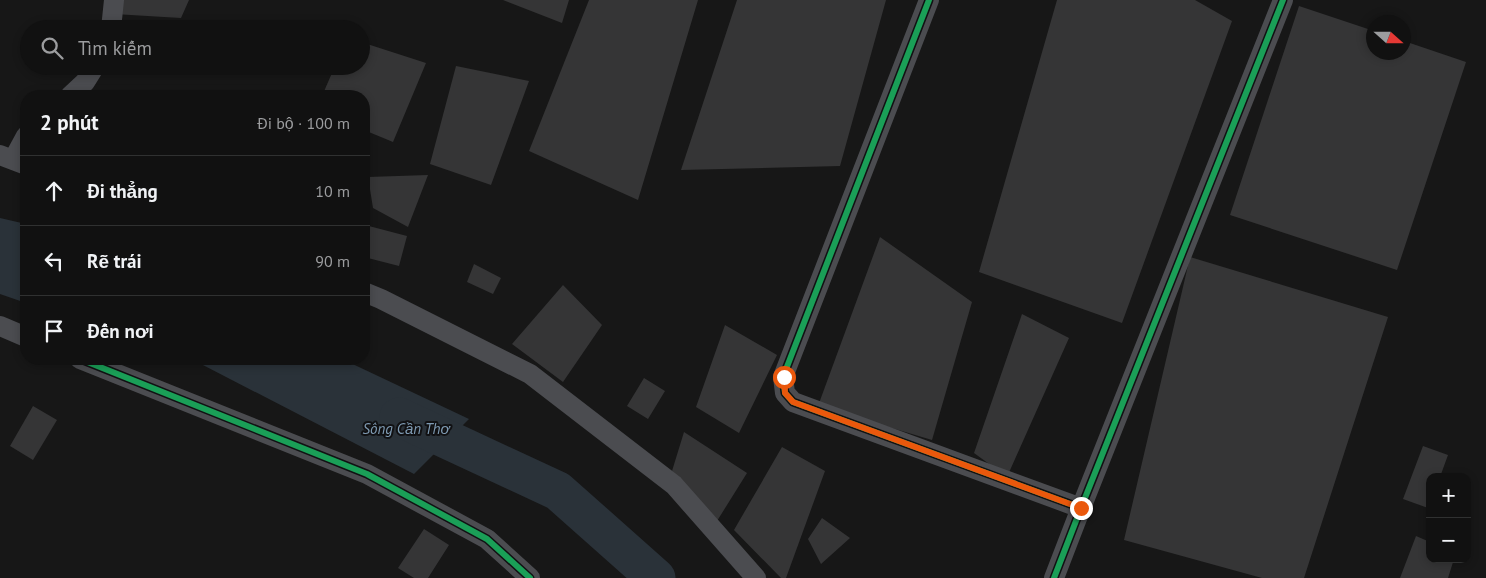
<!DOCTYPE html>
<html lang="vi">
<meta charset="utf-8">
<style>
:root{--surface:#111;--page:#1a1a1a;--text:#f1f3f6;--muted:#9c9d9f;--line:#303131}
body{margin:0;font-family:"PT Sans",sans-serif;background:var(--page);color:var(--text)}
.controls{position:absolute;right:15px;bottom:15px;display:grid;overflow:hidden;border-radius:10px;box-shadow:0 2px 8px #0003}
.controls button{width:45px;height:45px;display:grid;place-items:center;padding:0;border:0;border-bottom:1px solid var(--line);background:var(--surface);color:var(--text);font:25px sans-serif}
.compass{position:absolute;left:1366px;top:15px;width:45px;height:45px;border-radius:50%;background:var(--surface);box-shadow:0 2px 8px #0003;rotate:111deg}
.stop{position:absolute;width:15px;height:15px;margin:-11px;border:4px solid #ea580c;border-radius:50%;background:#fff}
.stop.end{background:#ea580c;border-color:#fff;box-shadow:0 1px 5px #0008}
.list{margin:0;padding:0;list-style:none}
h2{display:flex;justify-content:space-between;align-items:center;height:65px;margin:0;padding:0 20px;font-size:21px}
h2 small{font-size:16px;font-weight:400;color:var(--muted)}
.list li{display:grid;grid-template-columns:32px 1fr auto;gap:15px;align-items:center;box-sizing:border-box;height:70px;padding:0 20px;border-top:1px solid var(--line)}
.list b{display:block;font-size:19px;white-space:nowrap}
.list em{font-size:16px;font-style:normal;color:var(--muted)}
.icon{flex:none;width:28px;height:28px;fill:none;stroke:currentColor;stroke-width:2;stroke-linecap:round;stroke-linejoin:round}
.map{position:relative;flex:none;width:1486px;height:578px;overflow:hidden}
.search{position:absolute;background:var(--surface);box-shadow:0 2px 8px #0003;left:20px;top:20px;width:350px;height:55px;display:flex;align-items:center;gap:12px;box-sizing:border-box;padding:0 18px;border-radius:28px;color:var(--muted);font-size:19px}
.panel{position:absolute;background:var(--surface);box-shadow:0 2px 8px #0003;left:20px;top:90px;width:350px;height:275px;border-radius:20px}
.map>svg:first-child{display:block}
.water{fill:#2a3239}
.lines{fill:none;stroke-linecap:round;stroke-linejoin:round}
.river{stroke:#2a3239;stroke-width:39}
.building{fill:#353536}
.street{stroke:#4b4c50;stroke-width:20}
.cycleway-casing{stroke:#111113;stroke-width:9}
.cycleway{stroke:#1a9f57;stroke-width:6}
.route{stroke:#ea580c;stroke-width:6}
.labels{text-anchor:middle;stroke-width:4;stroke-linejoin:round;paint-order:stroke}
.water-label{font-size:15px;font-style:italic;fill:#7f9bb3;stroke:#111113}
</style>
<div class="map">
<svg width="1486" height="578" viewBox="0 0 1486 578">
<rect width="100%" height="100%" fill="#171717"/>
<path class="water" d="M0 218 26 224V303L0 294Z
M187 359H342L469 419 414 474 201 364Z"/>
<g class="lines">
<path class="river" d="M399 417 558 491 656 578"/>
</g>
<path class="building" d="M118 0H189L181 18 114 14Z
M503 0H569L562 23Z
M589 0H698L638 200 529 151Z
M737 0H886L840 166 681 170Z
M1057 0H1195L1232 21 1122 323 979 272Z
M1299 6 1374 31V52H1404V41L1466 62 1397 270 1230 215Z
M361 42 426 63 393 142 364 130V96H322L335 66H361Z
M456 66 529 81 491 185 430 164Z
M428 175 408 227 373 208 368 177Z
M365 225 407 236 399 266 364 257V231Z
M880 237 972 302 932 440 818 406Z
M1190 257 1388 317 1304 578H1262L1124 540Z
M474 264 501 278 493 294 467 282Z
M563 285 602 325 563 382 512 344Z
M1022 314 1069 338 1007 477 974 453Z
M725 325 777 355 739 433 696 407Z
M644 378 665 391 648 419 627 406Z
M33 406 57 420 33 460 10 446Z
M684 432 747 473 717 521 672 471Z
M1423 446 1448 455 1440 477H1430V503L1428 508 1403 499Z
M782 447 825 471 786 578H781L734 530Z
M822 518 850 538 821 564 808 539Z
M424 529 449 545 428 578H414L398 568Z
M1416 536 1430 542V559H1454L1448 578H1400Z"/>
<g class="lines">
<path class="street" d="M929 0 783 377 785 393 793 402 1081 508 1054 578
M111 29 114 0
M70 96 85 82 95 66
M0 155 26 165
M13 160 26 136
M364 292 381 299 530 374 674 485 756 578
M0 326 26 337
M80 359 367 474 487 539 530 578
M1081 508 1283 0"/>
<g class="cycleway-casing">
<path id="cycleway" d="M929 0 783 377 785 393 793 402 1081 508 1054 578
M80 359 367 474 487 539 530 578
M1081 508 1283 0"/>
</g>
<use href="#cycleway" class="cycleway"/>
</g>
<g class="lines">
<path class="route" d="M784 377 785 393 793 402 1081 508"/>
</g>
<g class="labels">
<g class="water-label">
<text x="406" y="434">Sông Cần Thơ</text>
</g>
</g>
</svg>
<div class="controls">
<button>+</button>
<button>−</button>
</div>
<svg class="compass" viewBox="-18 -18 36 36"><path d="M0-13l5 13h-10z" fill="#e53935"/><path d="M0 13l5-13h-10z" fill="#9c9d9f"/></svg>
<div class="stop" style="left:784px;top:377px"></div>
<div class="stop end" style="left:1081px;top:508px"></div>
<div class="search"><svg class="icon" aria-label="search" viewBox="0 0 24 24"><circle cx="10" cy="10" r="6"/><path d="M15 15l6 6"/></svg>Tìm kiếm</div>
<section class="panel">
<h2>2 phút<small>Đi bộ · 100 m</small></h2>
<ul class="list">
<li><svg class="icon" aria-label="ahead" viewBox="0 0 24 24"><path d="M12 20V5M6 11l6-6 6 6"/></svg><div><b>Đi thẳng</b></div><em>10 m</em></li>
<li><svg class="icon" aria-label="left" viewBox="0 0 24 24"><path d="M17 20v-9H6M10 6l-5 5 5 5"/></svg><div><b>Rẽ trái</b></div><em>90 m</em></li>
<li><svg class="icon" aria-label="arrive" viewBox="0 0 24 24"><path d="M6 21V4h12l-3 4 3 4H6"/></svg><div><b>Đến nơi</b></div></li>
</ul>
</section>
</div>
